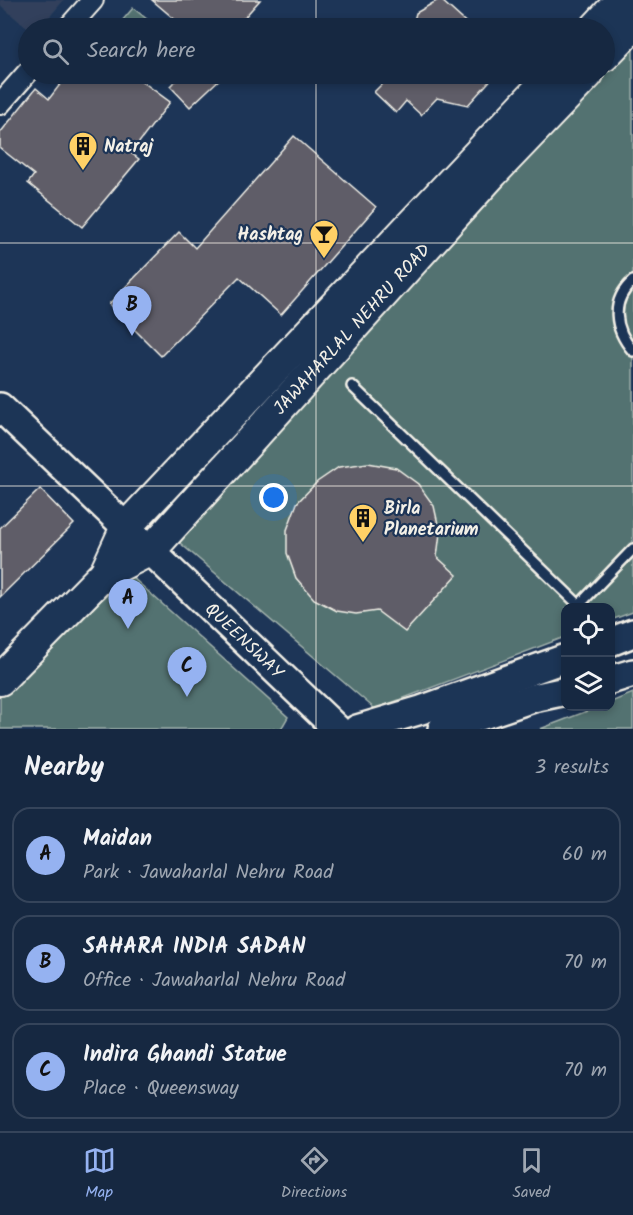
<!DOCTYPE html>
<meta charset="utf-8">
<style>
:root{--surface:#162841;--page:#1f3048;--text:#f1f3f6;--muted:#9ea6b1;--line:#35445a;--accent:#95b2f1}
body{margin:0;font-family:Kalam,sans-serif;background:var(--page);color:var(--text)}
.controls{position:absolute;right:18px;bottom:18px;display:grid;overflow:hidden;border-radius:12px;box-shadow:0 3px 9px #0003}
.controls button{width:54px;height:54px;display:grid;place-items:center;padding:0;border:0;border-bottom:2px solid var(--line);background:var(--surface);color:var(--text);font:30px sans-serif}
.you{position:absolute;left:274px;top:498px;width:21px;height:21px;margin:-15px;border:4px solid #fff;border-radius:50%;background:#1a73e8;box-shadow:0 0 0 9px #1a73e833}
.badge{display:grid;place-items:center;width:39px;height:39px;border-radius:50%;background:var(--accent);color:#111;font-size:20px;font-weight:700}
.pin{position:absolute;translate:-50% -50px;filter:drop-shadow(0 2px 3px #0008)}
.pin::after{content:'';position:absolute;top:32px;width:21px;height:18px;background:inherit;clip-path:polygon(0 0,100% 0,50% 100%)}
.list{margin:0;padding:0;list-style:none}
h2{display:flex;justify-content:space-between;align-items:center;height:78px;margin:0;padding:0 24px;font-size:26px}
h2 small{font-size:20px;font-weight:400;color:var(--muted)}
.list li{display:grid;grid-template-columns:39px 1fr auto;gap:18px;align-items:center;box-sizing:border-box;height:96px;margin:0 12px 12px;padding:0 12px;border:2px solid var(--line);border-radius:18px}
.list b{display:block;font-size:22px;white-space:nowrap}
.list p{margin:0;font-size:20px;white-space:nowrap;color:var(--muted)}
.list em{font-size:20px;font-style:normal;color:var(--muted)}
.icon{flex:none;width:33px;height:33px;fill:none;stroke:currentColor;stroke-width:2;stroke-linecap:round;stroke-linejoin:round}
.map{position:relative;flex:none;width:633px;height:729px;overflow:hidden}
.search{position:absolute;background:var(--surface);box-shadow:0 3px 9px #0003;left:18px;right:18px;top:18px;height:66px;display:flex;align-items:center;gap:15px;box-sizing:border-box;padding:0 21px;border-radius:33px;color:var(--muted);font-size:22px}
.sheet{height:402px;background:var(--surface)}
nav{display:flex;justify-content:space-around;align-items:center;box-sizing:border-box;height:84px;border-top:2px solid var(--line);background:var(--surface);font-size:16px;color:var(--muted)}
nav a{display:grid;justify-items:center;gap:3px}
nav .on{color:var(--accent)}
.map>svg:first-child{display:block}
.built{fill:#30415c}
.green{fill:#527271;stroke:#a3b2ac;stroke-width:1.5}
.building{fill:#5e5d68;stroke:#f4f1e8;stroke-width:1.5}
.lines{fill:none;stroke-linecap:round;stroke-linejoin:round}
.service-casing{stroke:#f4f1e8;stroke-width:14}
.minor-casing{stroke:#f4f1e8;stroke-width:24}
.secondary-casing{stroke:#f4f1e8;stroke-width:32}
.primary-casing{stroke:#f4f1e8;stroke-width:34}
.service{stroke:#1d3557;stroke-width:9}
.minor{stroke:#1d3557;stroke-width:20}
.secondary{stroke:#1d3557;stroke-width:27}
.primary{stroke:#1d3557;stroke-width:30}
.grid{fill:none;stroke:#f4f1e8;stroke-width:1.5;stroke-opacity:0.55}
.labels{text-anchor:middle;stroke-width:4.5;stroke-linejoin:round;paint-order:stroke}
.poi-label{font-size:18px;font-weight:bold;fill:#f4f1e8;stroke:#1d3557;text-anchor:start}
.street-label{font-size:18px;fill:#f4f1e8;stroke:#1d3557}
</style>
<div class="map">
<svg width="633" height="729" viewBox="0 0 633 729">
<rect width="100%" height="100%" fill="#1d3557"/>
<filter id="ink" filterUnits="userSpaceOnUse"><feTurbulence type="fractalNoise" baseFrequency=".0167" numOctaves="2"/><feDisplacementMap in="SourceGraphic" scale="12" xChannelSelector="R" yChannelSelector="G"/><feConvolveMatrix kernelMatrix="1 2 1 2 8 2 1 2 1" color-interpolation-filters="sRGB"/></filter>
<g filter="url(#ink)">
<path class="built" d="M0 0H64L40 28 28 29 0 5Z"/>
<path class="green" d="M133 8 158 28H116Z
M633 8V612L611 620 610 608H566L565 637 375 709 133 503 573 74H604L605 39Z
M131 576 288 717 281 729H0V682Z
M633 693V729H540L598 707 610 706 611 702Z"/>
<path class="building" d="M152 0H260L235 28H185Z
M438 0H441L472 28H412L416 13Z
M68 74H132L170 102 131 153 139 159 82 227 28 183 34 175 0 148V133L36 88 49 99Z
M182 74H225L190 107 170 86Z
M392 74H496L468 105 437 98 421 115 406 101 396 113 374 92Z
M294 136 376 207 281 315 239 277 161 356 109 304 179 232 195 248Z
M368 463 396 468 418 484 434 506 440 533 437 557 457 575 405 632 377 611 356 614 337 611 314 599 296 578 287 553V530L297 503 317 482 339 467Z
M40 489 74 524 0 597V528Z"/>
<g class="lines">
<g class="service-casing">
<path id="service" d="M633 281C610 301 614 329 633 351
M352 386 579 605
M581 608 579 605 633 549"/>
</g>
<g class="minor-casing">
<path id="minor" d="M68 28 93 0
M0 104 28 72"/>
</g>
<g class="secondary-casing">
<g id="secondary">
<path id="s1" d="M0 407 337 729"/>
<path d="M610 642 633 633"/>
<path d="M610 680 633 673"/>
<path d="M357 729 421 710 566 658"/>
<path d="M442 729 533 698 566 691"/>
</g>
</g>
<g class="primary-casing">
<g id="primary">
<path d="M595 28 621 0"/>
<path d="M604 56 633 26"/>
<path d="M105 573 126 527 553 74"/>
<path id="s2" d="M0 680 105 573 151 550 493 173 588 74"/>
</g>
</g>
<use href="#service" class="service"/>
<use href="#minor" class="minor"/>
<use href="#secondary" class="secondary"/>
<use href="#primary" class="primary"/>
</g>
</g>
<path class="grid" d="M316 0V28M316 74V729M0 243H633M0 486H633"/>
<defs>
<g id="building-pin" transform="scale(1.5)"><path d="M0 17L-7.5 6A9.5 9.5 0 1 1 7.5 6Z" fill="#ffd166" stroke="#1d3557"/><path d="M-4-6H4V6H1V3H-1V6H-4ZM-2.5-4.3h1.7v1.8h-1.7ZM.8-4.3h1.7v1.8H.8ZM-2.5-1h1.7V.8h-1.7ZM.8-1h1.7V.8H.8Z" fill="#111"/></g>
<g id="bar-pin" transform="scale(1.5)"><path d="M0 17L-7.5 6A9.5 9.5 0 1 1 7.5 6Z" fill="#ffd166" stroke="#1d3557"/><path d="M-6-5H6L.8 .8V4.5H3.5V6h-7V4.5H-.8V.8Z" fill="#111"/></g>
</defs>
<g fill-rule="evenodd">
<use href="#building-pin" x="83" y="146"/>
<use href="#bar-pin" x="324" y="234"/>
<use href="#building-pin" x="363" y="518"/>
</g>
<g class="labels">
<g class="poi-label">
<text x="104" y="152">Natraj</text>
<text x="303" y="240" text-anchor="end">Hashtag</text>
<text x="384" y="514">Birla<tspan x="384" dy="21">Planetarium</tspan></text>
</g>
<g class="street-label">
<text dy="6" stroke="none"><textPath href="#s2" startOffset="500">JAWAHARLAL NEHRU ROAD</textPath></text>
<text dy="6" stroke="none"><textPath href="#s1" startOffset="338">QUEENSWAY</textPath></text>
</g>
</g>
</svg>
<div class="controls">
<button><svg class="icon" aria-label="locate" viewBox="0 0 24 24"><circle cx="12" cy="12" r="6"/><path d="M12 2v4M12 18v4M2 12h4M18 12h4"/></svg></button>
<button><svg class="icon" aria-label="layers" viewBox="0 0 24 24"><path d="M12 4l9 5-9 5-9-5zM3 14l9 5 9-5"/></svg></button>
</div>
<div class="you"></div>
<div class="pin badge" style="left:128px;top:629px">A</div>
<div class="pin badge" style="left:132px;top:336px">B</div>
<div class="pin badge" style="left:187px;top:697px">C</div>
<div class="search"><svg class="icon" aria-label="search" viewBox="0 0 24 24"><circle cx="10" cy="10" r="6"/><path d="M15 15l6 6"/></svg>Search here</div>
</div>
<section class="sheet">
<h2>Nearby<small>3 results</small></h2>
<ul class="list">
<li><span class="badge">A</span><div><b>Maidan</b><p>Park · Jawaharlal Nehru Road</p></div><em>60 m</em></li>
<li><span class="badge">B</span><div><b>SAHARA INDIA SADAN</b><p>Office · Jawaharlal Nehru Road</p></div><em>70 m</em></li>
<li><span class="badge">C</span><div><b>Indira Ghandi Statue</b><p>Place · Queensway</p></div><em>70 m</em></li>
</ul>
</section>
<nav>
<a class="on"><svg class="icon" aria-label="map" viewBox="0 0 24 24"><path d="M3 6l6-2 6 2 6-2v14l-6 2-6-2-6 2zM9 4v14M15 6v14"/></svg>Map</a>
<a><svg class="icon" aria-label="directions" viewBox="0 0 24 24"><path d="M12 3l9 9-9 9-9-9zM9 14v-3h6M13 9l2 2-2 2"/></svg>Directions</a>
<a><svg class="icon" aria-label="saved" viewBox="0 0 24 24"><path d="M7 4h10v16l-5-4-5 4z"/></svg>Saved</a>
</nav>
